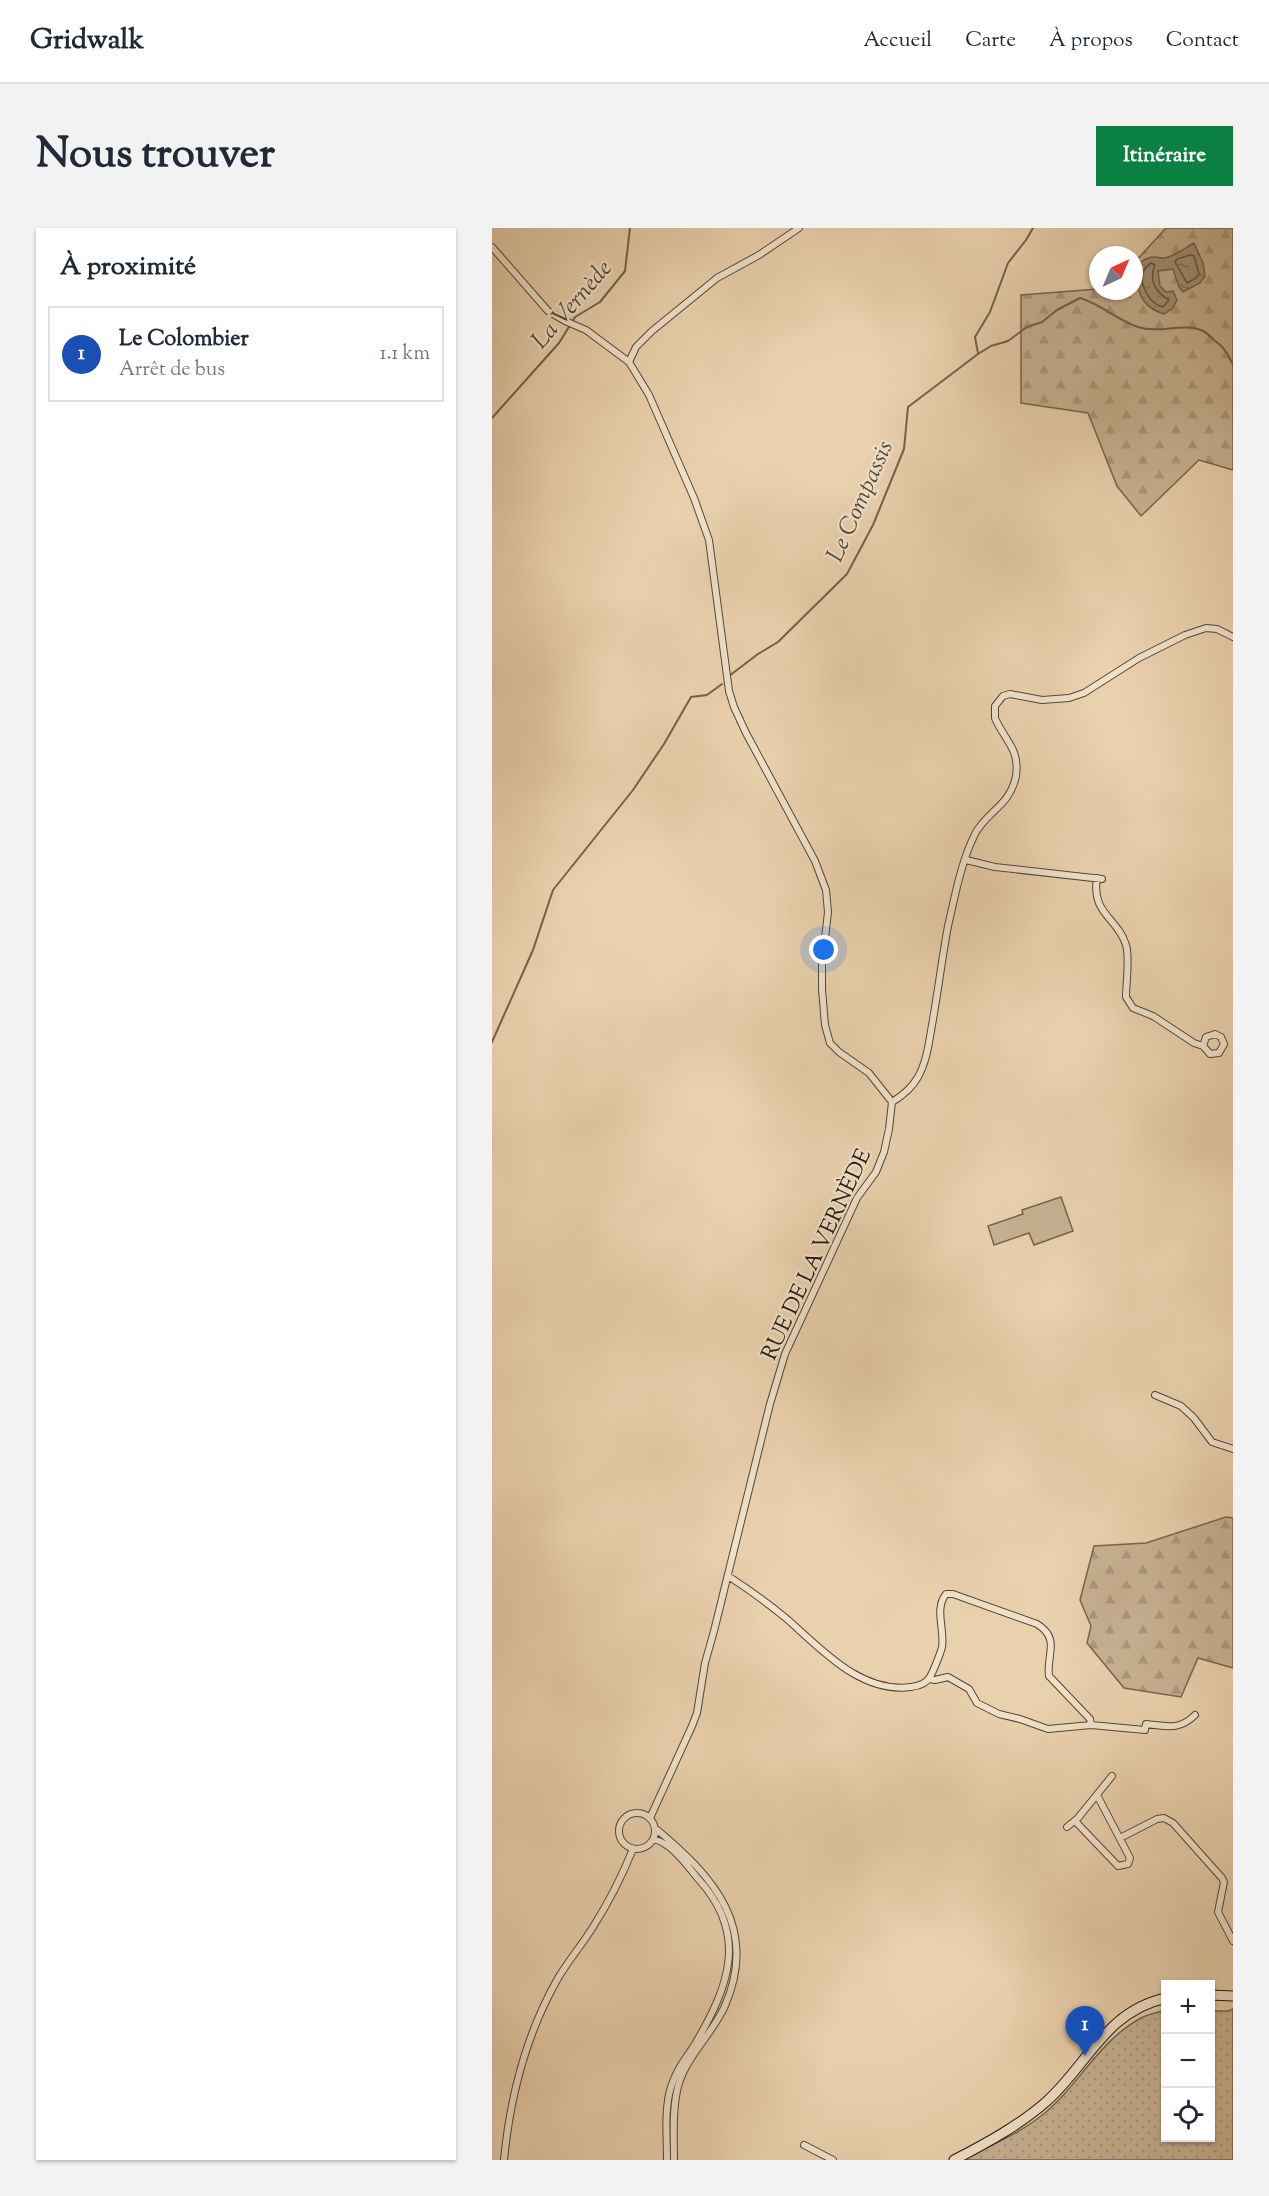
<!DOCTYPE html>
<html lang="fr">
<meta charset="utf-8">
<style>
:root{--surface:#fff;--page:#f2f2f3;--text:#1f2937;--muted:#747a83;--line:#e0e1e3;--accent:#0b8043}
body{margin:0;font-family:"Sorts Mill Goudy",serif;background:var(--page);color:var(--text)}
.controls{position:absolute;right:18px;bottom:18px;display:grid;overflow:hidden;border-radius:0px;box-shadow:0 2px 4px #0004}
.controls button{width:54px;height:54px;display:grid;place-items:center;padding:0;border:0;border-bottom:2px solid var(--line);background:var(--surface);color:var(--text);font:30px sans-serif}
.compass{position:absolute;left:597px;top:18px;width:54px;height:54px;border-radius:50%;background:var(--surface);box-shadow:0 2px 4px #0004;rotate:44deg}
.you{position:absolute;left:332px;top:722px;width:21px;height:21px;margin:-15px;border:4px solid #fff;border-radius:50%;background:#1a73e8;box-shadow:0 0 0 9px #1a73e833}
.badge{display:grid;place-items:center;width:39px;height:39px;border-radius:50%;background:var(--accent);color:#fff;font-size:20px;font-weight:700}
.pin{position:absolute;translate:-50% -50px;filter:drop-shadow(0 2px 3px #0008)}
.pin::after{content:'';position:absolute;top:32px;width:21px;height:18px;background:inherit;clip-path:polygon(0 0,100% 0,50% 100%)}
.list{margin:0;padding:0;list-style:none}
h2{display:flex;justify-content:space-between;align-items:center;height:78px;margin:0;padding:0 24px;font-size:26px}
h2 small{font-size:20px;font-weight:400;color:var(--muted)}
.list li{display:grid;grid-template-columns:39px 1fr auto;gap:18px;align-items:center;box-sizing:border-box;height:96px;margin:0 12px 12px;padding:0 12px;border:2px solid var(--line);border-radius:0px}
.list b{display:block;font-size:22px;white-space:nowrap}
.list p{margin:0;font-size:20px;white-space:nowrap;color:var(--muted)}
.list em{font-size:20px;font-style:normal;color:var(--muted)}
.icon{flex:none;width:33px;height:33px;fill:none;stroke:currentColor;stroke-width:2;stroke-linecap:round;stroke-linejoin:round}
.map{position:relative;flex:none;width:741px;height:1932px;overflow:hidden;border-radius:0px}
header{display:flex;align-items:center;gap:36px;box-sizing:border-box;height:84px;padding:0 30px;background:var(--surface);border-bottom:2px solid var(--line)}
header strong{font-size:28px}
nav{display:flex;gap:33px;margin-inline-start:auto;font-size:21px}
.intro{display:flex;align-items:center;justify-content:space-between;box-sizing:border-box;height:144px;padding:0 36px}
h1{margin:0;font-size:42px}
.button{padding:15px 27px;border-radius:0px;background:var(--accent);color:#fff;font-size:21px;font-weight:700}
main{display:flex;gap:36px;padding:0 36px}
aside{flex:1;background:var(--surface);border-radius:0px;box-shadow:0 2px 4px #0004}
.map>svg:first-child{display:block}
.grass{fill:#c8b293;stroke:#746650;stroke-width:1.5}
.forest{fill:url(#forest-firs);stroke:#746650;stroke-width:1.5}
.park{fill:url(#park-dots);stroke:#746650;stroke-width:1.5}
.water{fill:url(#water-ripples);stroke:#70624e;stroke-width:1.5}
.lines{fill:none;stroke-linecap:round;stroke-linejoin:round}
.shore{stroke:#625643;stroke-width:1.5}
.stream{stroke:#70624e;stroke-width:2}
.street-casing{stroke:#524736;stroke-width:8}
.secondary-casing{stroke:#20190e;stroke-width:11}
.street{stroke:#f1e1ca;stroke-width:6}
.secondary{stroke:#f1e1ca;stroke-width:9}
.labels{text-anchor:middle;stroke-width:4.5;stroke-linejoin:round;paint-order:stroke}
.street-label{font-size:22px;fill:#20190e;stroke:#f1e1ca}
.water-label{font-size:24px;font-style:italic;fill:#554938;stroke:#f1e1ca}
</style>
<header>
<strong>Gridwalk</strong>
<nav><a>Accueil</a><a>Carte</a><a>À propos</a><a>Contact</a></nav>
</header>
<div class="intro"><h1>Nous trouver</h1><a class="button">Itinéraire</a></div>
<main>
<aside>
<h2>À proximité<small></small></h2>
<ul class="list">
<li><span class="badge" style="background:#1a4fb4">1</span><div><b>Le Colombier</b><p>Arrêt de bus</p></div><em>1.1 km</em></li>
</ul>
</aside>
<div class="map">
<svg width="741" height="1932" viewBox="0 0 741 1932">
<defs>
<pattern id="forest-firs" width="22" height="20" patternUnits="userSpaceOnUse" patternTransform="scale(1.5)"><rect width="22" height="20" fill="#c8b293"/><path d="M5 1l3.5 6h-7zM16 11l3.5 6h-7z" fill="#ac987e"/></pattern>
<pattern id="park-dots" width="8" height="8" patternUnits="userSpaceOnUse" patternTransform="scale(1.5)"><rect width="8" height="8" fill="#c8b293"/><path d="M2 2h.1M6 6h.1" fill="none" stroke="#ac987e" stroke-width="1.8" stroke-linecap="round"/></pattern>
<pattern id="water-ripples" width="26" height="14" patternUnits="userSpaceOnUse" patternTransform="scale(1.5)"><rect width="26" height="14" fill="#a59278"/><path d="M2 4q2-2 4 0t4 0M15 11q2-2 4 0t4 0" fill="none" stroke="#867661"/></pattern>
</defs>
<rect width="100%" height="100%" fill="#ead1ae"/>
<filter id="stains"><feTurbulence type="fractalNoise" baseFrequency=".00333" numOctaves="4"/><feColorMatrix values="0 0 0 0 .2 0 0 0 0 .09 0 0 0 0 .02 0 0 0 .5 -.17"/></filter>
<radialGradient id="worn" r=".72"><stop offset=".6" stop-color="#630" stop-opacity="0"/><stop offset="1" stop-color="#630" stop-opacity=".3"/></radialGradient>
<path class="grass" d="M569 969 581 1003 542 1017 537 1005 502 1017 496 998 531 986 530 982Z"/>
<path class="forest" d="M674 0H741V242L707 232 649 288 625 258 596 185 529 175V67L606 61 642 63V35Z
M734 1289 741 1290V1440L706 1430 689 1469 632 1460 595 1415 599 1398 588 1372 602 1318 654 1315Z"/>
<path class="park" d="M741 1781V1932H468C495 1919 525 1907 549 1888 586 1859 606 1814 647 1791 655 1786 665 1785 673 1782L674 1910H718L719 1783H736Z"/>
<path class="water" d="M702 15 711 35 713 48 708 55 691 64 687 59 681 41 666 43 668 58 674 64 681 63 685 72 680 81 672 86C648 79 642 59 647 35 665 23 664 33 676 29 687 26 693 20 702 15Z"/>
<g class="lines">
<path class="shore" d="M698 27 702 28 707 46 704 50 695 55 683 34 685 31Z
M659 35 663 37C656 53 664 64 677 72L671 79C654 75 641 46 659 35Z"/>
<path class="stream" d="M486 125 483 109 498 84 516 35 534 12 541 0
M0 190 67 115 83 89 108 74 133 43 138 0
M237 448 266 426 286 414 355 346 381 297 412 221 416 179 486 126 499 118 516 113 535 99 550 94 565 82 588 70C609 76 625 92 646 99 667 106 691 94 711 103 715 105 719 109 722 112 732 119 736 126 741 137
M0 814 41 722 61 662 141 562 172 516 199 469 215 467 230 456"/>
<g class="street-casing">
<path id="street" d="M0 19 56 83 73 93 94 102 137 134 157 167 202 270 217 312 237 463 242 479 254 505 323 633 334 662 336 684 330 737V761L333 797 338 815 347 824 377 845 400 874 397 901 392 924 384 944 365 970 293 1126 278 1176 222 1403 213 1435 205 1485 200 1498 158 1590
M137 134 144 119 160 103 225 50 267 27 307 0
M474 632 503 639 610 651
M605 650C599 686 626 690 634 717 638 730 634 755 634 769L641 780 661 788 702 815 711 818 718 826 727 825 732 816 729 809 723 806 714 809 711 818
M400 874C410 868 420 860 426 849 435 833 437 814 440 797 446 764 450 730 456 698 463 668 469 634 483 606 495 583 518 578 524 548 528 520 512 512 503 490V478L511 468 518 466 550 472 577 470 592 465 647 430 693 407 714 400 725 401 741 409
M663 1167 689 1178 702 1190 720 1214 741 1221
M236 1348C256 1361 276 1375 295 1391 329 1421 369 1466 419 1459 427 1458 434 1456 438 1449 441 1444 449 1424 450 1419 453 1402 442 1381 454 1366H461L545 1396C569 1411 554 1427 557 1448L598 1491 599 1497 556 1501 528 1491 507 1486 485 1475 477 1461 456 1449 443 1452 438 1451
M599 1497 653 1502 654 1496C674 1498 687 1503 703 1487
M127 1603a18 18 0 1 1 36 0a18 18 0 1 1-36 0Z
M583 1593 626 1638 636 1636 638 1630 605 1567
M575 1599 586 1590 620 1548
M163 1600C222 1649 268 1700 232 1780 218 1809 191 1832 185 1863 180 1885 182 1910 182 1932
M628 1610 665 1591 672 1590 681 1595 730 1650 732 1654 726 1684 741 1713
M162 1611C182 1617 195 1638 208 1653 257 1708 236 1760 203 1816 193 1832 185 1840 179 1859 172 1881 175 1909 175 1932
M312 1917 341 1932
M12 1932C18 1870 34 1807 65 1752 75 1734 90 1717 101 1699 117 1674 130 1648 141 1621"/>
</g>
<g class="secondary-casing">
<path id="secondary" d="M718 1767 741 1768
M462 1932C493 1916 528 1897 555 1873 596 1836 614 1783 674 1770"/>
</g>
<use href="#street" class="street"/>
<use href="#secondary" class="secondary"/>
</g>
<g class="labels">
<g class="street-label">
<text transform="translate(323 1026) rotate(-65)" y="8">RUE DE LA VERNÈDE</text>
</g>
<g class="water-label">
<text transform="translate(79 76) rotate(-49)" y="8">La Vernède</text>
<text transform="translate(367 273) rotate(-66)" y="8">Le Compassis</text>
</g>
</g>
<rect width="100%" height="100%" filter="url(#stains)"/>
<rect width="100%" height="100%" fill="url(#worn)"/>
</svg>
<div class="controls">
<button>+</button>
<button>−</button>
<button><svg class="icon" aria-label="locate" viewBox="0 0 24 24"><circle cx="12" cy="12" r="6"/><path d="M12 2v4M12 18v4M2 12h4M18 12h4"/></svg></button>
</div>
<svg class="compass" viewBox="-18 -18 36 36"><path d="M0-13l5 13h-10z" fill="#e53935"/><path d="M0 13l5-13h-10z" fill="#747a83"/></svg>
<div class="you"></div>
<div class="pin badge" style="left:593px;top:1828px;background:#1a4fb4">1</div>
</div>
</main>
